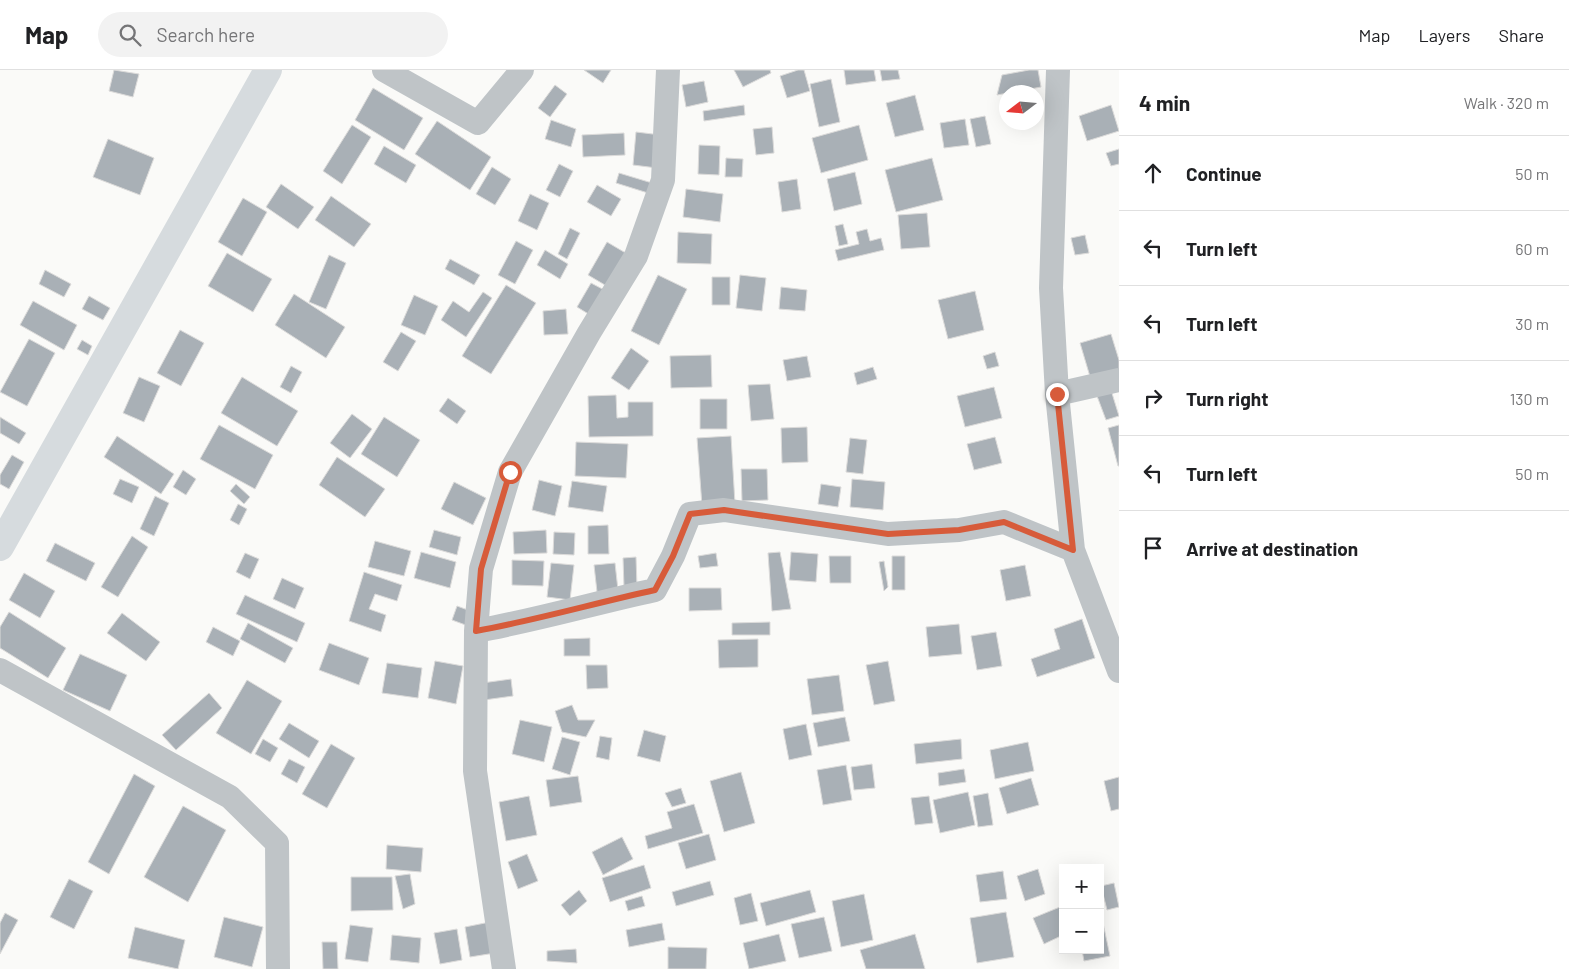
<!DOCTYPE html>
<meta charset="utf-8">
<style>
:root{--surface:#fff;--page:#f2f2f2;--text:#202124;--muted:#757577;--line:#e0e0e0}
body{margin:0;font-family:Barlow,sans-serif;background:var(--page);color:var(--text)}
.controls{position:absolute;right:15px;bottom:15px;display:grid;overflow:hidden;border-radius:0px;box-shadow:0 5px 20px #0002}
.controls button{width:45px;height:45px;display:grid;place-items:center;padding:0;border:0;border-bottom:1px solid var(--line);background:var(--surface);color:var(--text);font:25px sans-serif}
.compass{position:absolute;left:999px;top:15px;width:45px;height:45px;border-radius:50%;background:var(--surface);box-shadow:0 5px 20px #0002;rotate:254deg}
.stop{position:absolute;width:15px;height:15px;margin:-11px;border:4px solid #d75b3a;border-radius:50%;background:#fff}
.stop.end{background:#d75b3a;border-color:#fff;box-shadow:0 1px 5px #0008}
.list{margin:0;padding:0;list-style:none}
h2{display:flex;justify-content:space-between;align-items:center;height:65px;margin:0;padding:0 20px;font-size:21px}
h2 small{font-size:16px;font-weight:400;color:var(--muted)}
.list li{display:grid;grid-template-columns:32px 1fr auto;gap:15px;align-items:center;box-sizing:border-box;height:75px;padding:0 20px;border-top:1px solid var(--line)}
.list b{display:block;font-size:19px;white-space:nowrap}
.list em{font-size:16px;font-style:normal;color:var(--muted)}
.icon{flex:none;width:28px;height:28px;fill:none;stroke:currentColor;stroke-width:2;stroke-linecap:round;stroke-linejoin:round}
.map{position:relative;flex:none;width:1119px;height:899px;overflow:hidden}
header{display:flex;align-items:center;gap:30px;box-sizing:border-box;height:70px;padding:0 25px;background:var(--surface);border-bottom:1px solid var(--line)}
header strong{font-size:24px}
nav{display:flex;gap:28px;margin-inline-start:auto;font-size:18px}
.search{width:350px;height:45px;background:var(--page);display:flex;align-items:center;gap:12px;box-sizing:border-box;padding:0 18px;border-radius:28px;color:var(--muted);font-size:19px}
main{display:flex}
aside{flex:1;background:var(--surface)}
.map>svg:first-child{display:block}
.building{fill:#a9b0b6;stroke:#dcdbda}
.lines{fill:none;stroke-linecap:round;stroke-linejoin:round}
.minor{stroke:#bfc4c7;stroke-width:24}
.major{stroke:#d6dbde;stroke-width:28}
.route{stroke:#d75b3a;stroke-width:6}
</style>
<header>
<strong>Map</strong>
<div class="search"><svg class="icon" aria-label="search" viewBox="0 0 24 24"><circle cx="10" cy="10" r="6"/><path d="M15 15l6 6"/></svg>Search here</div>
<nav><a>Map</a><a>Layers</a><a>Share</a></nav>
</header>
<main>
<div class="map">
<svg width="1119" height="899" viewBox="0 0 1119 899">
<rect width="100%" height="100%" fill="#fafaf8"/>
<path class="building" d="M114 0 139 4 133 27 109 21Z
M584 0H611L603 13Z
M734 0H770L771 3 743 17Z
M798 0H804L810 21 787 28 780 6Z
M844 0H874L876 11 846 15Z
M880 0H898L900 9 882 11Z
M1029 0H1038L1041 17 997 25 1002 5Z
M831 9 840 52 819 57 810 14Z
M704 11 708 32 686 37 682 15Z
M555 15 567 24 550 47 538 38Z
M373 18 423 48 404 80 355 50Z
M915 25 924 60 895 67 886 33Z
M744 35 745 45 704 51 703 41Z
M1111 35 1119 61 1087 71 1079 46Z
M985 46 991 74 976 77 970 49Z
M965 49 969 75 944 78 940 53Z
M551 50 576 59 571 77 545 69Z
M437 51 491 87 470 120 415 84Z
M352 55 371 67 342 114 323 101Z
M859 55 868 90 821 103 812 68Z
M772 57 774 83 756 85 753 59Z
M636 62 661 65 657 98 633 95Z
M624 63 625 85 583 87 582 65Z
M108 69 154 88 140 125 93 107Z
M699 75 720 76 719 105 698 104Z
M384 76 416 95 406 113 374 94Z
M1119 79V94L1111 96 1106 83Z
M726 88 743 89 742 107H725Z
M932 88 943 130 896 142 885 100Z
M559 94 573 101 560 127 546 120Z
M492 97 511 109 495 135 476 124Z
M855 102 862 134 834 141 827 109Z
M619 103 652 113 648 123 616 113Z
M797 109 801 139 782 142 778 112Z
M281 114 314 137 298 159 266 137Z
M597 115 621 129 611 146 587 132Z
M686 119 723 124 720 152 683 147Z
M530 124 549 133 537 160 518 151Z
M331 126 371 154 354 177 315 150Z
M243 128 267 142 242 186 218 172Z
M927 143 930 177 901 179 898 145Z
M843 154 848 174 839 176 835 156Z
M570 158 580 163 567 189 558 184Z
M867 159 870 171 881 168 884 180 838 191 835 180 859 174 856 162Z
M678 162 712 164 711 194 677 193Z
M1085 165 1089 183 1075 185 1071 168Z
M516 171 533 180 515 214 498 205Z
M607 172 629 185 610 218 588 205Z
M545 180 568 194 560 209 537 195Z
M227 183 272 209 253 242 208 216Z
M329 185 346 193 326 239 309 232Z
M450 189 480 205 474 215 445 199Z
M45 200 71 214 64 227 39 214Z
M658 205 687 219 659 275 631 261Z
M740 205 766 208 762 241 736 238Z
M712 207H730V235H712Z
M591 213 610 223 595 248 577 237Z
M506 215 536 233 491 304 462 286Z
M781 217 807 220 805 241 779 239Z
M975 221 984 260 948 269 938 230Z
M483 222 492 228 466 267 441 250 453 231 469 242Z
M294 224 345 257 326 288 275 255Z
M414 225 438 236 425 265 401 255Z
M89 226 110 238 103 250 82 239Z
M33 231 77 255 64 280 20 255Z
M566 239 568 264 544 265 543 241Z
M180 260 204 273 181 316 157 303Z
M401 262 416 271 398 301 383 292Z
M1111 264 1119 290V302L1091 310 1080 273Z
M29 269 55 283 27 336 0 322Z
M82 270 92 276 88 285 77 279Z
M631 278 649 291 629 320 611 308Z
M995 282 999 296 987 299 983 286Z
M711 285 712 317 671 318 670 286Z
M807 286 811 307 787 311 783 290Z
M291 296 302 302 291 323 280 317Z
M873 297 877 309 857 315 854 303Z
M139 307 160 316 144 352 123 343Z
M242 307 298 341 277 376 221 343Z
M770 314 774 349 751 351 748 315Z
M994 317 1002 348 965 357 957 326Z
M1111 320 1119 346 1106 350 1097 326Z
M616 325 617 348 628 347V332H653V366L589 367 588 326Z
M448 328 466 341 457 354 439 341Z
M700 329H727V359H700Z
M352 344 372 359 350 388 330 373Z
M0 347 26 363 19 374 0 363Z
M384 347 420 370 397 407 361 384Z
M219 355 273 385 255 419 200 389Z
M1119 355V396H1118L1108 358Z
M807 357 808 392 782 393 781 358Z
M117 366 174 404 161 424 104 387Z
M731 366 735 434 702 436 697 368Z
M995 367 1002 393 974 400 967 374Z
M850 368 867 370 863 404 846 402Z
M576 372 628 374 626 408 575 406Z
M12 385 24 392 9 419 0 414V405Z
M337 387 385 419 365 447 319 415Z
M741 399H767L768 430 742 431Z
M183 400 196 409 186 425 173 417Z
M120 409 139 417 132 433 113 424Z
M852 409 885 412 883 440 850 437Z
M539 410 562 416 555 446 532 440Z
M572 411 607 416 603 442 568 437Z
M454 412 486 428 473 455 441 439Z
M236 414 250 427 244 434 230 421Z
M821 414 841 417 838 437 818 434Z
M155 426 169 433 154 466 140 459Z
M238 434 247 439 239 455 230 450Z
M608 455 609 484H588V456Z
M434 460 461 467 457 485 429 477Z
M546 460 547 483 514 484 513 462Z
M554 462 575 463 574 485 553 484Z
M132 466 148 477 118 527 101 517Z
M375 471 411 481 404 506 368 497Z
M55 473 95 493 86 511 46 491Z
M421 482 456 492 450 518 414 508Z
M780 482 791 539 772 541 768 483Z
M791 482 818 484 816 512 789 510Z
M245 483 259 489 250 509 236 502Z
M716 483 718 496 700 498 698 486Z
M829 486H851V513H830Z
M892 486H905V520H892Z
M636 487 637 517H624L623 488Z
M512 490 544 491 543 516 512 515Z
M884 491 888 517 884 521 879 492Z
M551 493 574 495 570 530 547 527Z
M615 493 618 520 597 522 594 495Z
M1025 495 1031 526 1006 531 1000 500Z
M364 502 402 515 397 531 375 524 369 539 386 545 381 562 349 551Z
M24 503 55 521 40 548 9 530Z
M282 508 304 518 295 539 273 529Z
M689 518H721L722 540 689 541Z
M245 525 305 553 297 572 236 544Z
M457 536 476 543 471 557 452 550Z
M9 542 66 578 48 608 0 578V557Z
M122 543 160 572 146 591 107 563Z
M1082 549 1095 588 1037 607 1031 589 1060 579 1054 559Z
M770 552V565H732V553Z
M248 553 293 578 285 593 240 569Z
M959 554 962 584 929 587 926 557Z
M213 557 240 571 233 586 206 572Z
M996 562 1002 596 977 600 971 566Z
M590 568V586H564V569Z
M758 569V597L719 598 718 570Z
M329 573 369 588 359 615 319 600Z
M80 584 127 605 110 641 63 620Z
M435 591 463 596 456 634 428 628Z
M888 591 895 631 874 635 866 595Z
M387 593 422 598 418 628 382 623Z
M586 595H607L608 618 587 619Z
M839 605 844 641 812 645 807 609Z
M511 609 513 626 484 630 482 613Z
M247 610 282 631 251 684 216 663Z
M209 623 222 638 176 680 162 665Z
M572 635 578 650H595L586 667 562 662 555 641Z
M845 647 850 671 818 677 813 653Z
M520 650 552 657 544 692 512 684Z
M289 653 319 671 309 688 279 669Z
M806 654 812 685 789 690 783 659Z
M644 660 666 666 660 692 637 686Z
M600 666 612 668 609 690 596 687Z
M562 667 580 672 570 705 552 699Z
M263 669 278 678 270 692 255 684Z
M961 669 962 689 916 694 914 674Z
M1028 672 1034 701 995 709 990 680Z
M331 674 355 688 327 738 302 724Z
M289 689 305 697 297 713 281 704Z
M872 694 875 718 854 720 851 697Z
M846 695 852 730 823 735 817 700Z
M964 699 966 712 939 716 938 703Z
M741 702 755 753 724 762 710 711Z
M134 704 155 716 109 804 88 792Z
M578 706 582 732 550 737 546 710Z
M1119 707V739L1111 741 1104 711Z
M1031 708 1039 735 1007 744 999 718Z
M681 718 686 733 672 737 665 723Z
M968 722 975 755 940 763 933 730Z
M988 723 993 755 978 757 973 726Z
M529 726 537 765 506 771 499 732Z
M929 726 933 753 915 755 911 728Z
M694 734 703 763 648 779 645 766 672 758 667 742Z
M183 736 226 760 188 832 144 807Z
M709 764 716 790 686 799 678 773Z
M622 767 633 789 603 805 592 782Z
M387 775 423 778 421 802 386 799Z
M527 784 538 811 518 819 508 792Z
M644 795 651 818 610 832 602 808Z
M1038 799 1045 824 1025 831 1017 806Z
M1003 801 1007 829 980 832 976 805Z
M410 804 415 834 403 839 395 806Z
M351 807H392L393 840 351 841Z
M69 809 93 821 74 859 50 847Z
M710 811 714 825 676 836 672 822Z
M1114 813 1119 837 1107 840 1101 816Z
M579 820 587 831 570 846 561 835Z
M810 820 816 842 766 856 760 833Z
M751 823 758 851 740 855 734 828Z
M864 824 873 870 841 877 832 831Z
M642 826 645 836 628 841 625 831Z
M1060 837 1063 843V865L1044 874 1033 848Z
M1006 842 1014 887 977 893 970 848Z
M5 843 18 850 0 884V853Z
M224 847 263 857 252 897 214 887Z
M824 847 832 881 799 888 791 854Z
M490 852 495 883 470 887 465 857Z
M662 853 665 870 629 877 626 860Z
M1103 853 1110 886 1084 891 1082 880H1100V854Z
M350 855 373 858 368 892 345 889Z
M135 857 185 870 178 899 128 888Z
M457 859 462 890 440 894 434 863Z
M779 864 786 891 749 899 743 873Z
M915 864 925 899H866L860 880Z
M392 865 421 868 419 893 390 890Z
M322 872H337L338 899H323Z
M668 877 707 878 706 899H668Z
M576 879 577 893 547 891V881Z"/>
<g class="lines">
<path class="minor" d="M384 0 478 53 522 0
M1058 0 1051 218 1057 324 1073 480
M1057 324 1119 310
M476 561C537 550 595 533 655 520L673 486 690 444 724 440 888 464 959 460 1004 452 1073 480 1119 601
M0 600 230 727 277 773 278 899
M504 899 475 701 476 561 481 499 510 402 589 263 636 186 663 110 668 0"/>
<path class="major" d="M0 477 268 0"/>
</g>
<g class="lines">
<path class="route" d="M510 402 481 499 476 561C537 550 595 533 655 520L673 486 690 444 724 440 888 464 959 460 1004 452 1073 480 1057 324"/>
</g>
</svg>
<div class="controls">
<button>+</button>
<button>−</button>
</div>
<svg class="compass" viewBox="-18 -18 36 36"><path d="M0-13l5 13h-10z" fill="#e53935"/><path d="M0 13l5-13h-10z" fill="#757577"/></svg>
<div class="stop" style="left:510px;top:402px"></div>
<div class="stop end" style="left:1057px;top:324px"></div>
</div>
<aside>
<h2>4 min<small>Walk · 320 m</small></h2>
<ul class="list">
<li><svg class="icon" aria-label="ahead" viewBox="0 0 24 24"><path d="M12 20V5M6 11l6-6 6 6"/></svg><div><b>Continue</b></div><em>50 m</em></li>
<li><svg class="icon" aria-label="left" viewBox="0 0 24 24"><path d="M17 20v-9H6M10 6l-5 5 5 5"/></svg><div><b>Turn left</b></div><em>60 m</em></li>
<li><svg class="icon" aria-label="left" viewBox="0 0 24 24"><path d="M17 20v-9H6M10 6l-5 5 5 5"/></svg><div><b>Turn left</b></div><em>30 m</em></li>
<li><svg class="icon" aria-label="right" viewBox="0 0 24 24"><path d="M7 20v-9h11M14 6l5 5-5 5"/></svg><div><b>Turn right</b></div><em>130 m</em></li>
<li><svg class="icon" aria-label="left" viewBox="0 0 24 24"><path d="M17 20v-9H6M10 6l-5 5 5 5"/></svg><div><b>Turn left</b></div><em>50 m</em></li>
<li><svg class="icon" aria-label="arrive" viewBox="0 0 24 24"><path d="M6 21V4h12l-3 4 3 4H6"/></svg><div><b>Arrive at destination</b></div></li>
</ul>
</aside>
</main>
